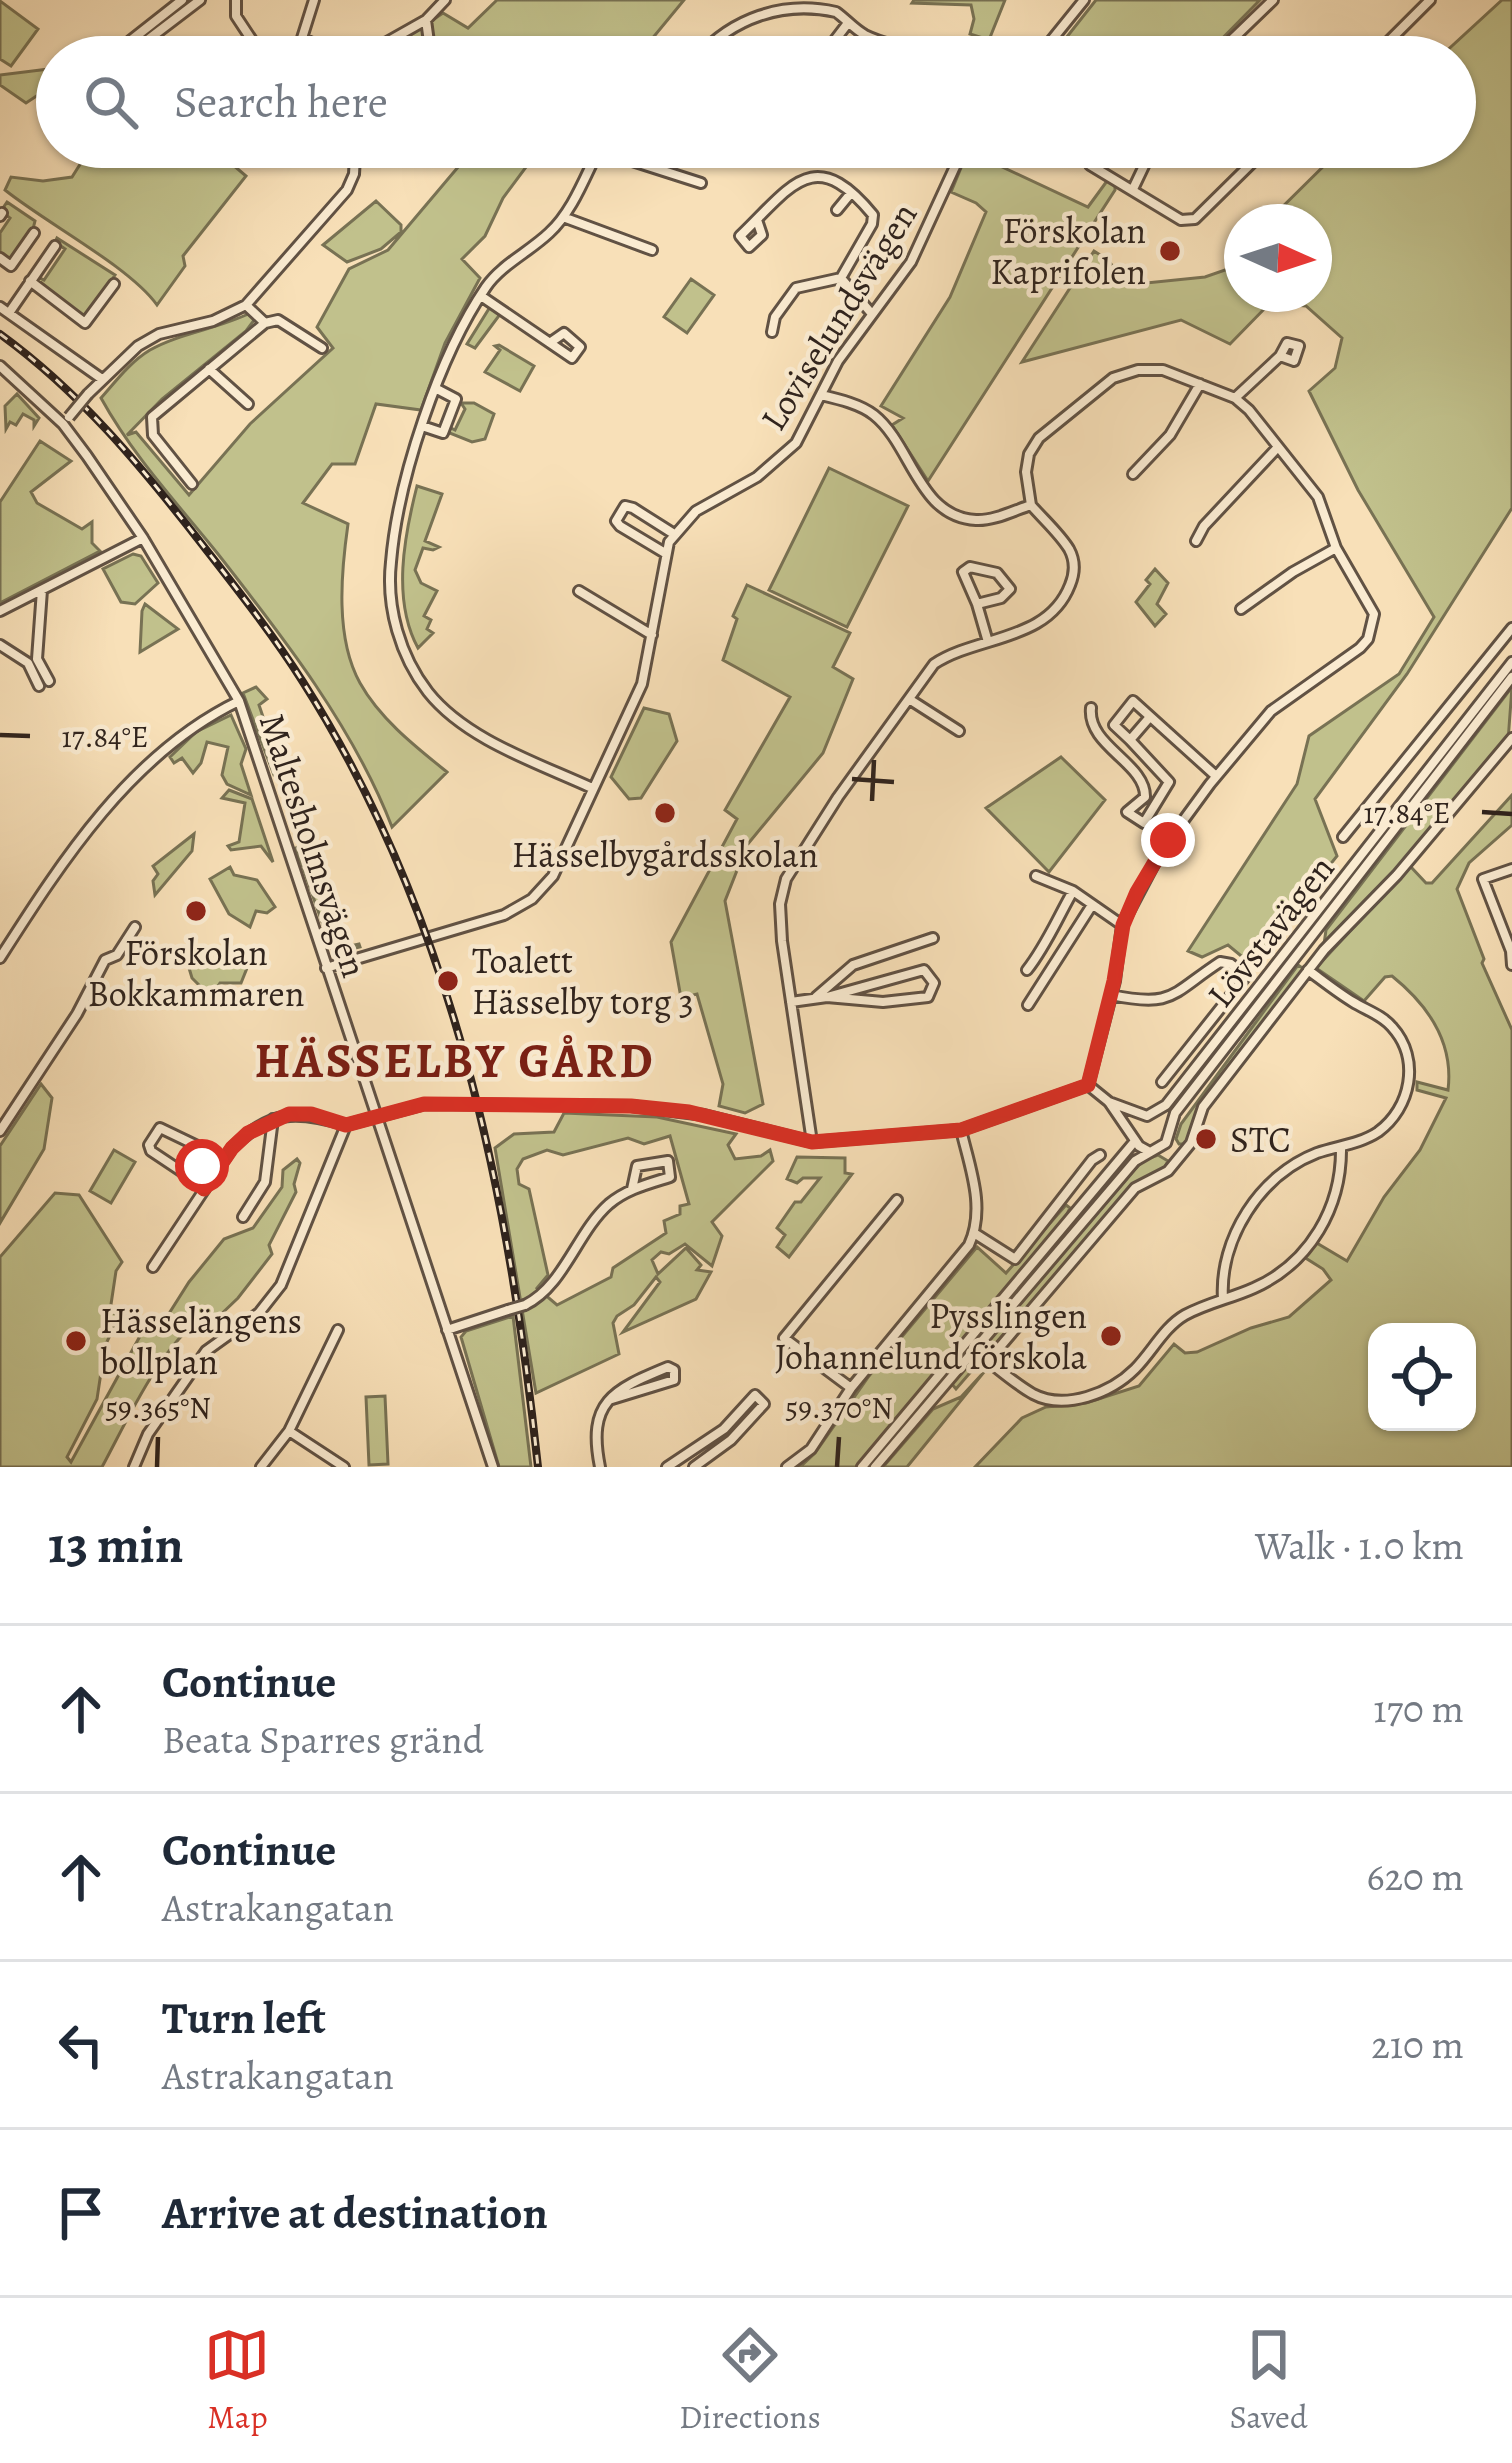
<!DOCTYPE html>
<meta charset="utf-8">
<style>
:root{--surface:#fff;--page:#f2f2f3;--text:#1f2937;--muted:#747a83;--line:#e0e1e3;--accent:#d93025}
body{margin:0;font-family:Alegreya,serif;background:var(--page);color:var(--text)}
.controls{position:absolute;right:36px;bottom:36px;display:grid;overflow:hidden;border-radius:24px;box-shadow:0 3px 9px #0004}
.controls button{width:108px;height:108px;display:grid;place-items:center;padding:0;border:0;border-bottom:3px solid var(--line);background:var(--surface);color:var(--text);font:60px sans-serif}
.compass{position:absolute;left:1224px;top:204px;width:108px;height:108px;border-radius:50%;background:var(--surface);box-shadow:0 3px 9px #0004;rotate:93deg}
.stop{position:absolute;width:36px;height:36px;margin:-27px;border:9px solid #d93025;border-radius:50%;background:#fff}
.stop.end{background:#d93025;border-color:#fff;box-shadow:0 3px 12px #0008}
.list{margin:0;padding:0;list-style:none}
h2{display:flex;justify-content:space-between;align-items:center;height:156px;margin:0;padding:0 48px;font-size:51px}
h2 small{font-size:39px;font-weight:400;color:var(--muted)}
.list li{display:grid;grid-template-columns:78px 1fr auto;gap:36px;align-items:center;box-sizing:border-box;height:168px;padding:0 48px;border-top:3px solid var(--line)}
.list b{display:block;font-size:45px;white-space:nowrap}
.list p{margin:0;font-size:39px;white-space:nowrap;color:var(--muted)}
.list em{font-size:39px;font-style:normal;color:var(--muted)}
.icon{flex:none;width:66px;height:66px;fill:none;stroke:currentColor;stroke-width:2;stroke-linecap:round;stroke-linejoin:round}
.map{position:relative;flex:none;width:1512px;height:1467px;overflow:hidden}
.search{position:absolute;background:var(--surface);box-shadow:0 3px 9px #0004;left:36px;right:36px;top:36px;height:132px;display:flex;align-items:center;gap:30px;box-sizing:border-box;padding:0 42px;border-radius:66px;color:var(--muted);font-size:45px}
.sheet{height:828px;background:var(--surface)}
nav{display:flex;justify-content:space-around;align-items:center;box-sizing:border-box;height:168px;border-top:3px solid var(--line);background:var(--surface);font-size:33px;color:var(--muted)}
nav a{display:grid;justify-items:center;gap:6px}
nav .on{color:var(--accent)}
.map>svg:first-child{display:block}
.green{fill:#c1c18c;stroke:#787254;stroke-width:3;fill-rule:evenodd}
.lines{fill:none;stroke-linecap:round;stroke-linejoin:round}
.minor-casing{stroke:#615244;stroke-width:14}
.minor{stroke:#faebd1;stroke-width:8}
.rail-casing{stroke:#2f231d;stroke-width:8}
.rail{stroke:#faebd1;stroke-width:3;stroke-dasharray:9;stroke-linecap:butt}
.minor-bridge-casing{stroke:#615244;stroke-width:14;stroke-linecap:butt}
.minor-bridge{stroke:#faebd1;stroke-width:8}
.route{stroke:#d93025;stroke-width:15}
.ticks{fill:none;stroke:#2f231d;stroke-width:4.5}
.poi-dot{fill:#8f2418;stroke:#faebd1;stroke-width:4.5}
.labels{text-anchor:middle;stroke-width:9;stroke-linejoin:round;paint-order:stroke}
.poi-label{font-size:36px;fill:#2f231d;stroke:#faebd1;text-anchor:start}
.street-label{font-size:36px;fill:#2f231d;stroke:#faebd1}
.district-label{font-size:48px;font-weight:bold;letter-spacing:3px;fill:#7a1f14;stroke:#faebd1}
.ticks-label{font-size:30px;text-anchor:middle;fill:#2f231d;stroke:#faebd1;stroke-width:9;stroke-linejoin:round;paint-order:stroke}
</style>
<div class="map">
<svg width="1512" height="1467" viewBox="0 0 1512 1467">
<rect width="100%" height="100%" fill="#f8e0b8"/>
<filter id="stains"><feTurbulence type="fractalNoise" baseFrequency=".00167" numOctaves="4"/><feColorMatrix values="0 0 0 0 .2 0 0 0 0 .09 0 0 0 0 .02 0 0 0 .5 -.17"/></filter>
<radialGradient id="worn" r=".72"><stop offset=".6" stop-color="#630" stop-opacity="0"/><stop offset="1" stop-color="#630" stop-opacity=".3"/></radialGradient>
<path class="green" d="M497 0H684L637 57H468L470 46 437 43 429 57H355L394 46 443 13 468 28Z
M914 0H1005L989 40 970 34 974 19 971 5 912 3Z
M1096 0H1260L1204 57H1051Z
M1502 0H1512V508L1407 674 1315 799 1337 856 1251 964 1228 945 1202 957 1188 951 1297 784 1309 736 1399 674 1434 617 1358 490 1309 391 1335 368 1342 338 1306 306 1270 303 1230 344 1181 320 1022 362 1094 251 1108 260 1127 285 1205 277 1242 264V294H1314V222H1267L1343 147H1455V57H1440Z
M0 1 38 29 11 66 0 59Z
M57 68V107L38 95 26 103 0 85V75Z
M91 147H155L169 160 179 147H212L246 176 183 256 185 266 157 305C130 267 46 223 5 190L11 177 43 181 72 177Z
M475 147H541L503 198 485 236 462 259 480 278 445 343 421 410 376 404 355 464H332L303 503 348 524C341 573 335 638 360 683 380 719 416 747 447 772L392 827C354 728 283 637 218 554 177 503 133 456 101 398 116 381 130 362 150 350 180 333 218 329 250 313L255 319 246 331 162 399 127 435 136 432 189 495 250 424 333 348 317 327 349 269 388 250Z
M968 151 1088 207 1107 181 1115 185V190L928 481 892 425 903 418 881 406 950 297 986 212 976 203 951 192Z
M376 201 401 225V232L381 249 347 262 323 245Z
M7 202 35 221 32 233 10 259 0 255V233L10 218 1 211Z
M57 238 115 275 90 314 85 317 35 282 38 277 44 280 65 249 55 242Z
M691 279 714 295 687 333 664 317Z
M490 307 501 313 475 348 467 344Z
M499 345 534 366 520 391 485 372 500 350 495 346Z
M17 394 39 418 34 426V420L23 414 16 425 10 422 6 429 5 406Z
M461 403H474L494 414 485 439 472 442 447 432 449 427 455 430 465 409Z
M40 441 71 461 31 492 37 503 82 529 92 522V543L100 551 0 603V502Z
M829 468 908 506 847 627 769 590Z
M417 486 442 494 425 541 439 547 433 550 423 548 415 570 421 583 437 591 424 616 431 620 427 629 433 633 418 648C392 600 404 537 417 486Z
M133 554 141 556 158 583 135 604 121 602 103 569Z
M1155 569 1168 583 1157 604 1166 614 1155 626 1136 602 1150 584 1146 580Z
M747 585 850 633 833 667 853 679 823 753 747 845 725 901 763 1104 745 1113 719 1106 723 1084 697 994 681 998 671 942 737 819 725 810 790 697 723 660 737 619 733 616Z
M145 604 178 629 140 652 142 611Z
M256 687 267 699 259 705 282 773 274 775 243 693Z
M1512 687 1508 741 1381 887 1324 944 1326 930Z
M644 708 669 714 677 741 641 798 629 799 611 777Z
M231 715 246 749 241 764 251 795 227 784 222 775 228 747 207 742 201 763 193 773 182 758 174 763 170 757 196 732Z
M1061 757 1105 800 1049 872 986 808Z
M229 790 252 799 273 862 261 846 231 850 228 846 239 842 245 803 222 798Z
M1512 795V825L1469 863 1457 889 1484 959 1482 963 1512 1030V1467H975L1022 1418 1046 1407 1086 1403 1139 1386 1174 1344 1185 1353 1197 1352 1251 1328 1289 1317 1331 1280 1323 1269 1304 1257 1315 1242 1347 1261 1384 1197 1420 1150 1446 1098 1417 1090V1082L1448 1090C1454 1042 1428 1005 1392 976L1385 977 1364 1001 1316 968 1410 866 1426 883H1432ZM1377 1332H1467V1422H1377Z
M194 834 192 851 155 895 153 881 158 874 153 866Z
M305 845 327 919 335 923 341 948 359 944 360 947 339 952 331 948 296 848Z
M230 867 234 875 257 880 275 907 267 913 256 911 250 927 229 914 210 879Z
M230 957 247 968 241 983H220L211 997 192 978 189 968Z
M1298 965 1304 969 1197 1112 1186 1144H1179L1176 1139 1181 1124Z
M41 1084 52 1098 44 1149 0 1223V1146Z
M564 1113 657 1117 736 1134 728 1145 735 1159 761 1156 770 1150 773 1161 712 1222 722 1236 712 1266 685 1244 669 1254 661 1252 652 1260 658 1274 686 1248 701 1265 697 1270 711 1272 696 1299 623 1332 660 1282 656 1277 634 1305 617 1316 613 1323 619 1354 536 1393 495 1148 514 1134 554 1132ZM670 1136 689 1204 680 1206V1214L664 1221 666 1233 613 1268 611 1277 557 1305 537 1288 548 1275 529 1189 519 1184 517 1169 523 1159 547 1150 563 1155 628 1138 644 1144Z
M114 1150 135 1162 111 1203 90 1191Z
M1158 1155 1168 1161 1164 1169 1133 1185 956 1389 951 1383 1135 1169 1144 1160Z
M797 1157 845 1158V1173L852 1174 789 1257 777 1247 785 1235 777 1228 795 1202H801L820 1178H803L797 1183 787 1179Z
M297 1159 300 1163 294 1184 296 1192 269 1245 272 1254 238 1298 214 1321 203 1315C157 1353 130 1415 102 1467H0V1257L55 1193 79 1195 122 1262 116 1271 110 1311 119 1316 105 1346 97 1399 67 1457 71 1462 145 1327 156 1334 189 1282 224 1239 253 1228 282 1187 283 1170Z
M1066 1205 1070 1208 1064 1221 856 1467H800L815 1453 869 1376 977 1247 1006 1273Z
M513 1316 531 1467H499L461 1337 466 1331Z
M984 1372 907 1467H883L933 1409 961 1397Z
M385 1396 388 1464 369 1465 366 1397Z"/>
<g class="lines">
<g class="minor-casing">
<path id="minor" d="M182 0 130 41 137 48 200 0
M236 0V16L263 57
M314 0 302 38 340 57
M344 57 387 42 426 20
M431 57 426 20 445 0
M698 57C732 19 782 0 836 12 846 19 854 29 865 35 890 47 920 50 947 57
M822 57 848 23
M1038 57 1084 0
M1214 57 1273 0
M1373 57 1430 0
M598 150 701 183
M355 156 373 153 378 147
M1090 165 1181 220 1195 219 1268 147
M1133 189 1153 147
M837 210 851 193
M0 216 2 213
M563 217 652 250
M757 220 762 235 749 247 740 236C791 187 814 143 873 215L872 224 841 278
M0 258 11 266 34 233
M841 278 872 314
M30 281 85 323 114 284
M481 296 572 358 580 347 564 333 551 342
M246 305 265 323 278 320 322 348
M0 307 102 379
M9 313 55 246
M772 332 775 317 796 288 841 278
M0 366 63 424 87 456 143 538 239 701 493 1467
M209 369 248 404
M88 394 138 346 159 334 213 321 246 305 347 190 354 174 355 156
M821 395C838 399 860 404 874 415 912 445 918 517 976 520 994 521 1015 510 1031 505
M1235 398 1280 356 1287 343 1299 346 1294 361 1280 356
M422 426 443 433 456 399 435 388
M1133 474 1170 435 1200 384
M192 484 153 435 152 417 265 323
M1031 505 1026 472 1029 454 1039 438 1113 378 1138 370H1163L1235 398 1249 410 1318 497 1336 548 1374 614 1368 639 1360 648 1271 711 1210 784 1161 851 1122 925 1115 981 1088 1085
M1196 541 1204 526 1278 447
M665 553 620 526 616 521 625 506 633 508 674 534
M42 590 37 659 49 681
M579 591 652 635
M977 604 963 572 970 567 997 573 1010 589 1001 598 977 604 988 642
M1241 609 1293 572 1336 548
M0 611 143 538
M0 645 28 663 39 686
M909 699 959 731
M1091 708C1087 746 1146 763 1145 797L1127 812 1144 823 1169 782 1130 740
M1149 718 1130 740 1114 725 1133 701 1216 776
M592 788C538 763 466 740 428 692 400 656 386 607 391 562 398 479 439 356 486 287 501 265 529 252 549 233 573 211 585 176 600 147
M1343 837 1512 628
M1512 869 1483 879 1511 951 1512 965
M1036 876 1073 891 1122 925
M0 958C62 861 131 753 239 701
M326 968 504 915 532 899 553 876 642 684 669 542 696 511 757 477 796 443 838 361 911 262 964 147
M1027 970C1046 946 1057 919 1073 891
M1111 995C1174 1008 1171 994 1220 962L1231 964 1246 976 1162 1082
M816 997 853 965 933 938
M791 1002 827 997 883 1002 928 997 934 983 924 970 827 997
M1028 1005 1092 905
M1088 1085 1109 1102 1139 1146 1148 1151
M1109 1102 1147 1116 1166 1105 1512 662
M0 1131 77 1014 105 960 117 955 135 927
M812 1142 782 941 780 904 786 879 838 797 934 664C978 635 1048 642 1070 585 1075 573 1075 560 1069 549 1059 533 1043 519 1031 505
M1341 1147C1342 1207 1310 1263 1254 1288 1232 1298 1207 1303 1185 1315 1164 1327 1152 1352 1135 1369 1111 1393 1065 1411 1033 1394 1017 1385 1002 1372 988 1361L1135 1188 1168 1171 1191 1143 1203 1107 1324 950 1397 875 1512 738
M193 1179 151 1151 149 1145 160 1128 210 1152 193 1179 204 1189
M243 1217 265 1182 273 1119
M974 1233 1015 1259 1092 1160 1100 1155
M153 1267 232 1148C270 1110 296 1110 346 1125
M1223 1299C1219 1239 1260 1175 1317 1153 1337 1146 1360 1144 1378 1132 1411 1108 1421 1059 1392 1027 1382 1015 1366 1010 1353 1002 1338 993 1323 981 1308 970
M525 1305C564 1286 577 1232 609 1204 627 1189 648 1184 670 1177L668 1161 637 1166 632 1189
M447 1330 508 1310
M851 1388 784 1338 897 1200
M289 1431 338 1330
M134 1467 148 1434 206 1351 259 1313 281 1285 346 1125 425 1104 631 1106 704 1115 812 1142 961 1130 1088 1085
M261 1467 289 1431 344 1467
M600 1467C587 1402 612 1390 668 1367L674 1370V1380L612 1399
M667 1467 724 1429 755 1395 764 1404 731 1440 694 1467
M787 1467 811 1449 851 1388 969 1245C986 1208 970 1168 961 1130
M862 1467 1135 1141
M875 1467 1135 1161 1166 1143 1175 1113 1512 677"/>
</g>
<use href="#minor" class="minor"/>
<g class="rail-casing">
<path id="rail" d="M0 334C80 392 141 466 201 543 236 588 272 633 303 682 453 918 509 1193 538 1467"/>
</g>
<use href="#rail" class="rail"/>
<g class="minor-bridge-casing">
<path id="minor-bridge" d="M69 417 88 394
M508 1310 525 1305"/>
</g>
<use href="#minor-bridge" class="minor-bridge"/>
</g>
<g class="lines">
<path class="route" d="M202 1166 193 1179 204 1189 232 1148 248 1133 289 1114H311L346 1125 424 1104 631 1106 689 1112 812 1142 961 1130 1088 1085 1114 981 1123 925 1137 892 1168 840"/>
</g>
<path class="ticks" d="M0 735 30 736M852 779 894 782M872 801 874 760M1482 812 1512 814M157 1467 158 1437M837 1467 839 1437"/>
<g class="poi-dot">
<circle cx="1170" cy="251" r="12"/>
<circle cx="665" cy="813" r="12"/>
<circle cx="196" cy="911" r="12"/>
<circle cx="448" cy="981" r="12"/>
<circle cx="1206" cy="1139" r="12"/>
<circle cx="1111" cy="1336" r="12"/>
<circle cx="76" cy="1341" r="12"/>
</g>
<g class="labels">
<g class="poi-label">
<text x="1146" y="243" text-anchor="end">Förskolan<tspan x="1146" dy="41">Kaprifolen</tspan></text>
<text x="665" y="867" text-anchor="middle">Hässelbygårdsskolan</text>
<text x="196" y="965" text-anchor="middle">Förskolan<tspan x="196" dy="41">Bokkammaren</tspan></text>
<text x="472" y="973">Toalett<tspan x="472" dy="41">Hässelby torg 3</tspan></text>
<text x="1230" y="1152">STC</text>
<text x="1087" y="1328" text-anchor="end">Pysslingen<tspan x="1087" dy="41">Johannelund förskola</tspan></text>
<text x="100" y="1333">Hässelängens<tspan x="100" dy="41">bollplan</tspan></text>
</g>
<g class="street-label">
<text transform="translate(838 316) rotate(-58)" y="13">Loviselundsvägen</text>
<text transform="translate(314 845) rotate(72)" y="13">Maltesholmsvägen</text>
<text transform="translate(1270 931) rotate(-52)" y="13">Lövstavägen</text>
</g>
<g class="district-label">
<text x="455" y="1077">HÄSSELBY GÅRD</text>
</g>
</g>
<g class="ticks-label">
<text x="105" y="747">17.84°E</text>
<text x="1407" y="823">17.84°E</text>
<text x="158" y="1418">59.365°N</text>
<text x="839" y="1418">59.370°N</text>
</g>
<rect width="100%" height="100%" filter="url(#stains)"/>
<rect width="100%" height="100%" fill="url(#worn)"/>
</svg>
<div class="controls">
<button><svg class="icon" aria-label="locate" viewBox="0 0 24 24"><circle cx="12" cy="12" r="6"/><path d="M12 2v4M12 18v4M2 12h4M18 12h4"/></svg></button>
</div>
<svg class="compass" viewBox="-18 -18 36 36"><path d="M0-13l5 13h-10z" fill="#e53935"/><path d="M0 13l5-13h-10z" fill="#747a83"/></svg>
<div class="stop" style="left:202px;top:1166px"></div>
<div class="stop end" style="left:1168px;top:840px"></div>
<div class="search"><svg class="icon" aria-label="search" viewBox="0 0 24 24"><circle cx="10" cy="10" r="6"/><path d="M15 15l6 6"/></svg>Search here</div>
</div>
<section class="sheet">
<h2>13 min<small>Walk · 1.0 km</small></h2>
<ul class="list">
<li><svg class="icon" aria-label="ahead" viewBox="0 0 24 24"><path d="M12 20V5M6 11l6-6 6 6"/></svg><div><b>Continue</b><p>Beata Sparres gränd</p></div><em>170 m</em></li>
<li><svg class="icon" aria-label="ahead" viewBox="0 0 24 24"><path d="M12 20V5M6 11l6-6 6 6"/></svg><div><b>Continue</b><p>Astrakangatan</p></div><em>620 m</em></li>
<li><svg class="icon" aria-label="left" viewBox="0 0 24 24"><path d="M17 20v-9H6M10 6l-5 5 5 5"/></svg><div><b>Turn left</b><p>Astrakangatan</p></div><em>210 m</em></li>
<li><svg class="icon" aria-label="arrive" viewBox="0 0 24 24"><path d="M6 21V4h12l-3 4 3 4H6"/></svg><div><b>Arrive at destination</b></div></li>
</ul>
</section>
<nav>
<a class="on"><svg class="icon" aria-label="map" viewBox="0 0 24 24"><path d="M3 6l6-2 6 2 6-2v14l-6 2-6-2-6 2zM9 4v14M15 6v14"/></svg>Map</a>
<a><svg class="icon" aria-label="directions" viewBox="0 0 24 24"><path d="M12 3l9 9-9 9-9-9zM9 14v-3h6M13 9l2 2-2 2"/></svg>Directions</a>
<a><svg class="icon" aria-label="saved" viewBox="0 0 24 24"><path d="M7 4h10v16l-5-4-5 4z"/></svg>Saved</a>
</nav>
